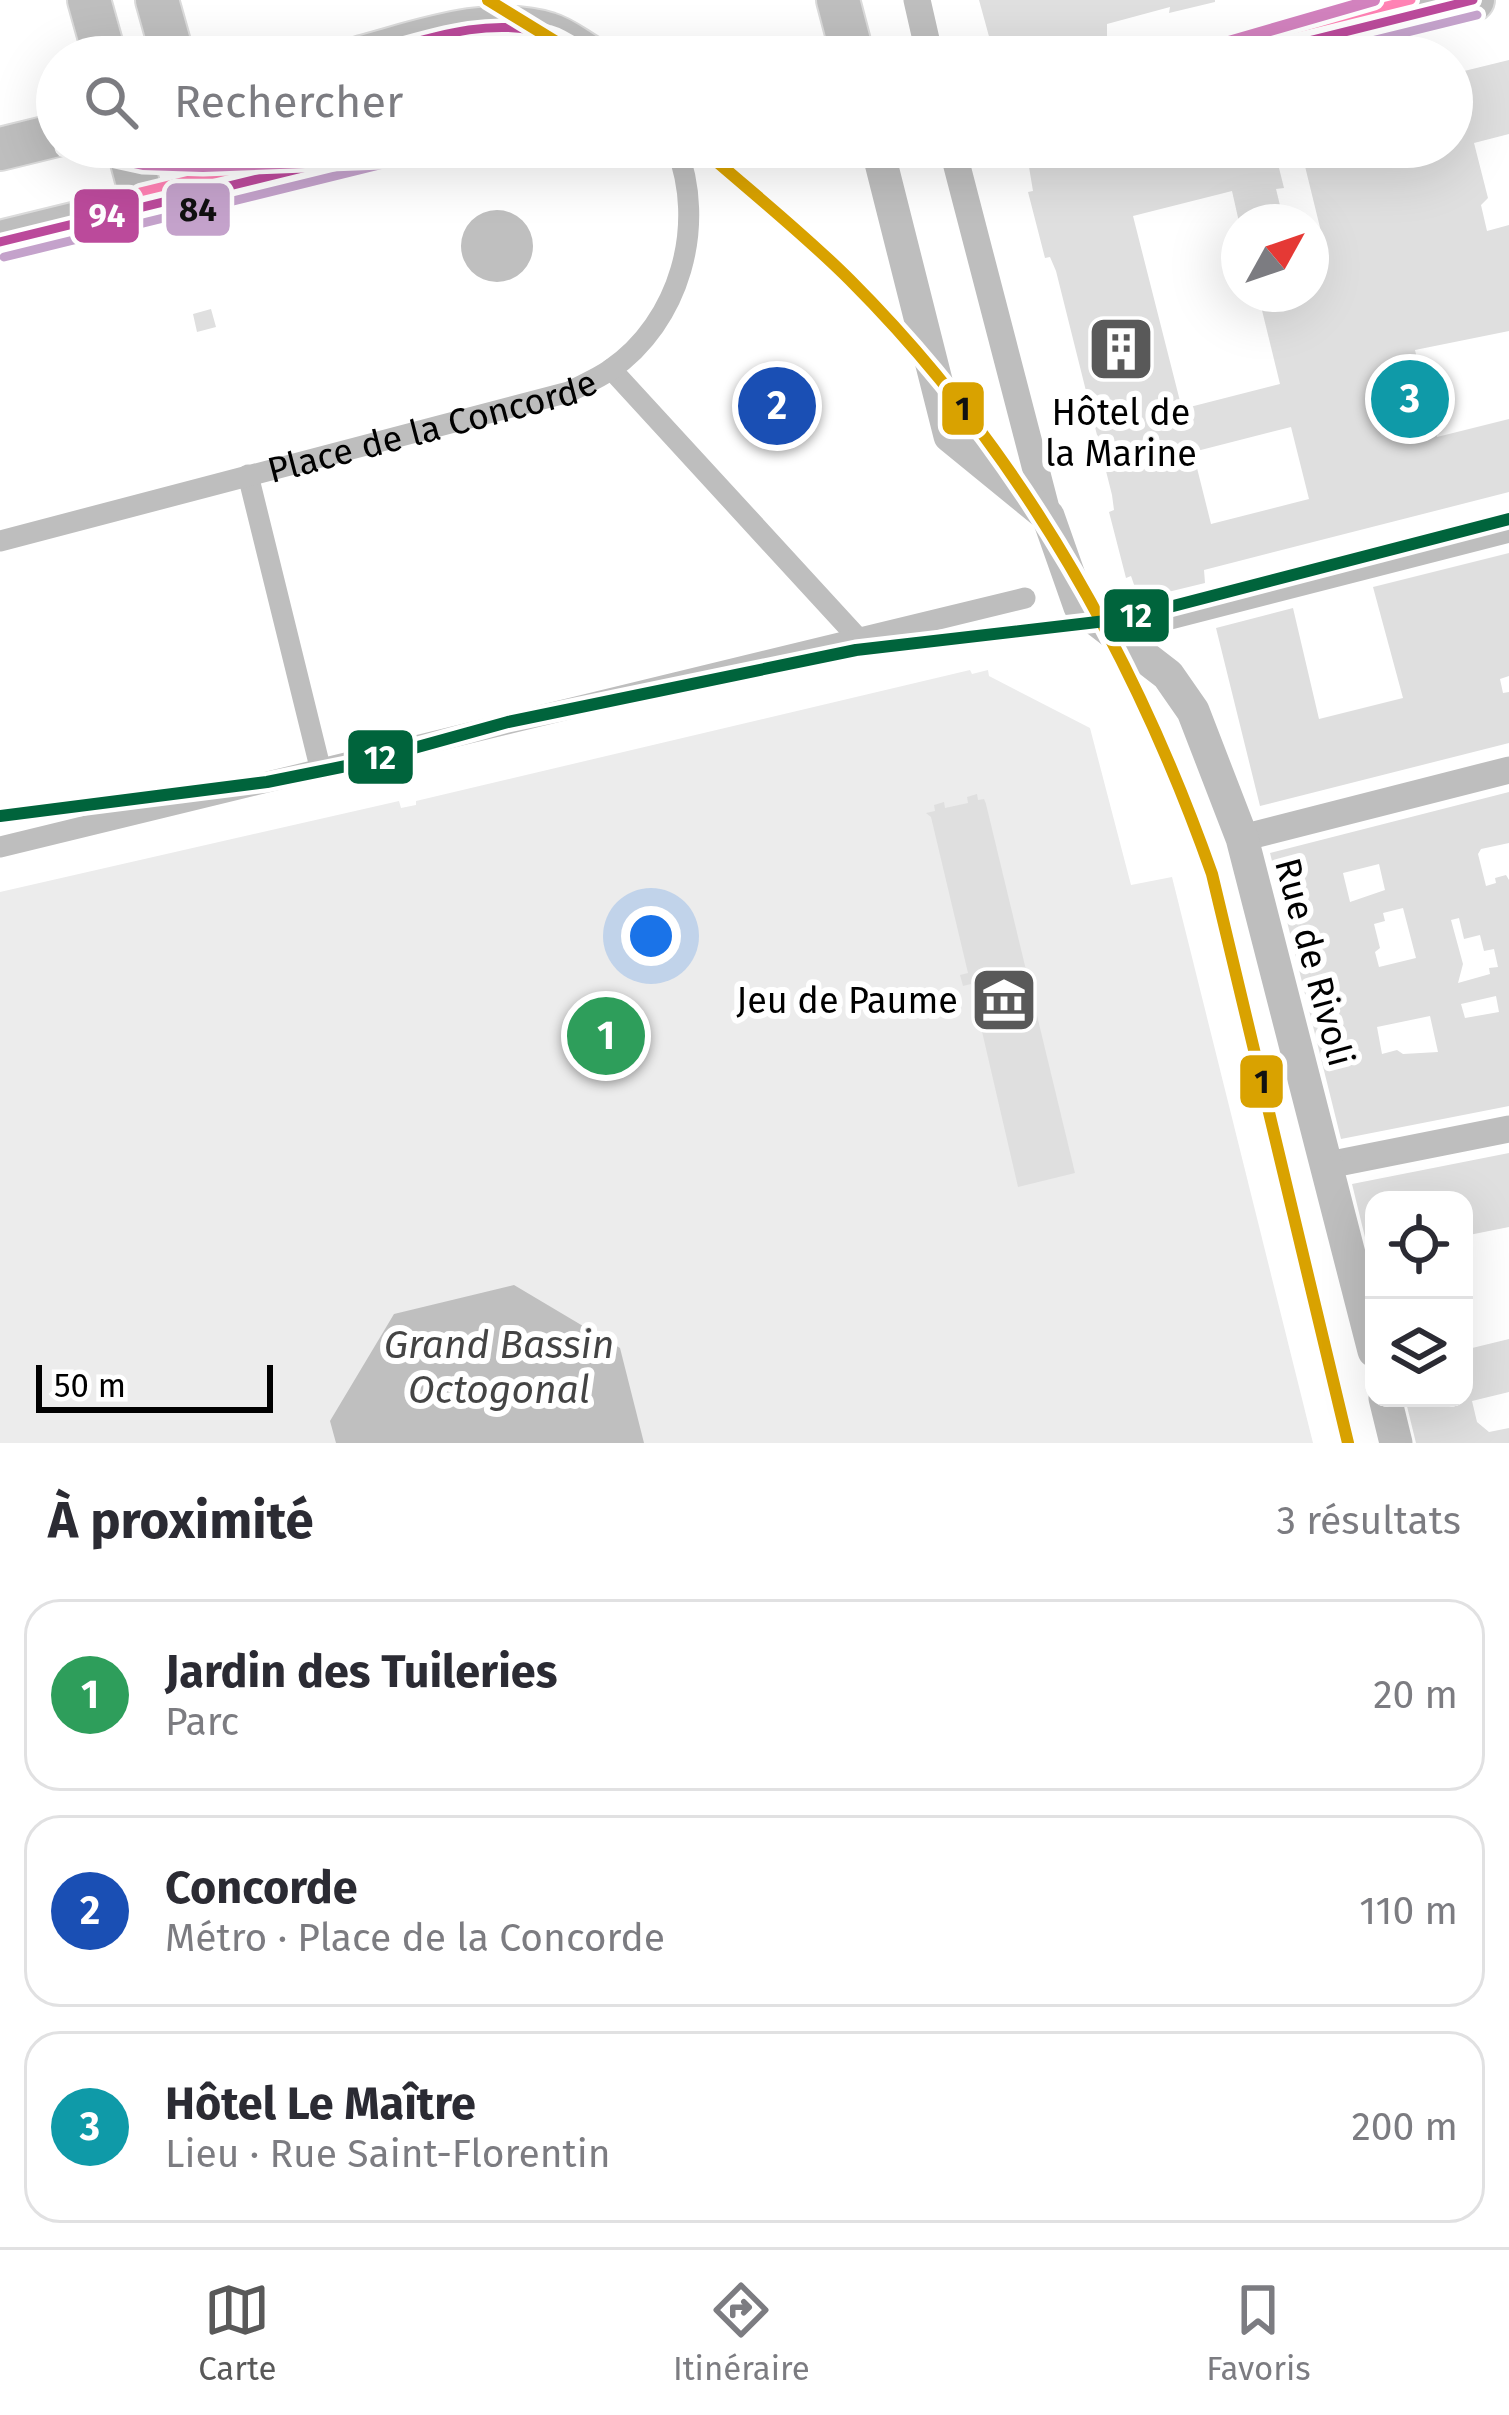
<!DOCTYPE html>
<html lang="fr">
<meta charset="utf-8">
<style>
:root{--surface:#fff;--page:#f2f2f3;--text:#2b2b33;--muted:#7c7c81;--line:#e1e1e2;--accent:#595959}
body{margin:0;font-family:"Fira Sans",sans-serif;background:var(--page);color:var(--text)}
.controls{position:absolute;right:36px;bottom:36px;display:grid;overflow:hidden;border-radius:24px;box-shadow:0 12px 48px #0002}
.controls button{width:108px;height:108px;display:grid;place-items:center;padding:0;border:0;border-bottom:3px solid var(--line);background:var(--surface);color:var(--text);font:60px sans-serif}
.compass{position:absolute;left:1221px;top:204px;width:108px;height:108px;border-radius:50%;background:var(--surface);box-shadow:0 12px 48px #0002;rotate:50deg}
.scale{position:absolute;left:36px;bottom:30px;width:237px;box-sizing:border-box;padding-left:12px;border:6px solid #000;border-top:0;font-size:33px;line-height:42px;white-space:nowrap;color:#000;-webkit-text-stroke:9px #fff;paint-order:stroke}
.you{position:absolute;left:651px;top:936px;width:42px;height:42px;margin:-30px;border:9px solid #fff;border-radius:50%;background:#1a73e8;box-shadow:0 0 0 18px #1a73e833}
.badge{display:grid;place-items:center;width:78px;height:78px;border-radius:50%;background:var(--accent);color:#fff;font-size:39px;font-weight:700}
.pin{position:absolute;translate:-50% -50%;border:6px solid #fff;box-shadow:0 3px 12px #0006}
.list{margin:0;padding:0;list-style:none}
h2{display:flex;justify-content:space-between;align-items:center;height:156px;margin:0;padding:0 48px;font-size:51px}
h2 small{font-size:39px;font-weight:400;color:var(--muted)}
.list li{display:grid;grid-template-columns:78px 1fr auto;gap:36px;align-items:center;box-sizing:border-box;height:192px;margin:0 24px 24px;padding:0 24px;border:3px solid var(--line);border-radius:36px}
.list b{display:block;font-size:45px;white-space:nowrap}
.list p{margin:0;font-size:39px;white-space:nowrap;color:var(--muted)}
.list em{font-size:39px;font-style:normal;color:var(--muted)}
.icon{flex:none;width:66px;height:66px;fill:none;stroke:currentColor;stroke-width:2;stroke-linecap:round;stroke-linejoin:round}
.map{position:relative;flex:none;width:1509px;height:1443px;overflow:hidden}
.search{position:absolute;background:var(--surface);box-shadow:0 12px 48px #0002;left:36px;right:36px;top:36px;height:132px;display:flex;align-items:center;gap:30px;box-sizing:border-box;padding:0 42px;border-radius:66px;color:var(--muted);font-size:45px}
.sheet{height:804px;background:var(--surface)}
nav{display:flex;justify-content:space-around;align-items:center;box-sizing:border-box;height:168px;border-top:3px solid var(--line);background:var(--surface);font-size:33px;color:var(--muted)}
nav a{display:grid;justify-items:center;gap:6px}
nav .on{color:var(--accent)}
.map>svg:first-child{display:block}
.green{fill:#ececec}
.water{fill:#bfbfbf}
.building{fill:#dfdfdf;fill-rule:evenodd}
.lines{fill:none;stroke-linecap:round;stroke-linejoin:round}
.primary-casing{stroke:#dbdbdb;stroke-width:46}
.pedestrian{stroke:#bebebe;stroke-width:21}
.minor{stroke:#bebebe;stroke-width:27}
.tertiary{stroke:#bebebe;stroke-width:33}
.primary{stroke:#bebebe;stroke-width:42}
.bus-1-casing{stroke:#fff;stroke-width:18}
.bus-2-casing{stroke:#fff;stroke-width:18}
.bus-3-casing{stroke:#fff;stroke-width:18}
.bus-1{stroke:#bb4a9b;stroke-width:9}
.bus-2{stroke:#c4a2cb;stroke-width:9}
.bus-3{stroke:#ff82b4;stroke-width:9}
.metro-1-casing{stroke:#fff;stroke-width:21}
.metro-2-casing{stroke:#fff;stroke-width:21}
.metro-3-casing{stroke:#fff;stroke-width:21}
.metro-1{stroke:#d9a200;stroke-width:12}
.metro-2{stroke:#00643c;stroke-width:12}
.metro-3{stroke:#d282be;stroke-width:12}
.labels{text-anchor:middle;stroke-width:12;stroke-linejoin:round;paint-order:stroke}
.poi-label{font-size:36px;fill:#000;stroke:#fff}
.street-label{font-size:36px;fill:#000;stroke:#fff}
.water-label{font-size:39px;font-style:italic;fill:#444;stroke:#fff}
.line-badge{stroke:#fff;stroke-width:4.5}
.badge-label{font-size:33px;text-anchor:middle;font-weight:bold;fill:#fff}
.pale-badge-label{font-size:33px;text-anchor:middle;font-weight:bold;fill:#111}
</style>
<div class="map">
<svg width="1509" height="1443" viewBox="0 0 1509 1443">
<rect width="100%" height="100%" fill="#fff"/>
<path class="green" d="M970 670 972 674 988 670 989 676 1090 728 1131 885 1172 877 1313 1443H0V892L399 801 401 808 416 805V801Z"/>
<path class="water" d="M461 246a36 36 0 1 1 72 0a36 36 0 1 1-72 0Z
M514 1285 620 1348 644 1443H336L330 1421 394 1314Z"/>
<path class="building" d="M979 0H1215V2L1169 13 1170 7 1107 24V36L1022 57H1001L993 39 990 40Z
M1509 60V134L1474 143 1488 198 1481 205 1487 231 1509 225V331L1415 350 1430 412H1440L1441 420 1434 425 1437 437 1509 419V492L1204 570 1205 583 1139 599 1131 576 1126 578 1109 512 1114 510 1112 495 1056 271 1050 257 1045 258 1028 192 1033 191 1029 167 1108 147H1136L1139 150 1153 147H1452V74ZM1302 154 1326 252 1311 256V294H1258L1280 384 1182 409 1133 216 1232 191 1239 222H1284L1276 189 1284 188 1277 160ZM1291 427 1309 499 1211 524 1193 452Z
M211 309 216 327 197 332 193 314Z
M1509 553V676L1500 679 1503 693 1509 692V743L1260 806 1216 628 1293 608 1319 719 1403 698 1373 587Z
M1509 792V843L1481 849 1478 854 1486 886 1496 883 1495 878 1506 875 1509 880V1106L1341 1139 1270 853ZM1379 864 1385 890 1350 902 1343 873ZM1403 908 1416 958 1379 967 1375 952 1380 948 1374 924 1385 921 1383 913ZM1459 918 1464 939 1480 935 1484 951 1494 949 1498 967 1489 968 1490 974 1458 983 1463 964 1451 920ZM1496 996 1499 1012 1465 1018 1461 1004ZM1430 1016 1438 1052 1403 1054 1397 1050 1382 1054 1377 1027Z
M977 794 978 800 984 799 986 804 1075 1173 1018 1187 971 984 963 986 960 975 968 973 931 817 926 813 935 811 934 805 944 802 945 808 968 803 967 797Z
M1509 1153V1227L1464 1236V1200H1374L1372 1266 1352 1184Z
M1509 1339V1392L1472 1401 1477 1422 1489 1432 1509 1428V1443H1416L1405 1398H1464V1350Z"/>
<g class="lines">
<g class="primary-casing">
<path id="primary" d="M89 0 105 57
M157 0 173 57
M838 0 853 57
M362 57C419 42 489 15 549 34 563 38 577 50 590 57
M1244 57 1473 0
M128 147 144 207
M196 147 208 191
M0 149 57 135
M0 242 388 147"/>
</g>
<g class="pedestrian">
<path d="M611 369 858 638"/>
<path d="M248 475 320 767"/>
<path id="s1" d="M0 541 569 392C582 385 597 379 610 370 680 322 707 225 676 147"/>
<path d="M0 847 1025 598"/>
</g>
<path class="minor" d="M917 0 930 57
M952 147 1048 516
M1108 632 1509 529
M1242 838 1509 770
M1328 1165 1509 1129"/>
<path class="tertiary" d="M877 147 950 436 1048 516 1080 607 1168 675 1193 711 1242 838 1374 1351
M1385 1398 1396 1443"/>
<use href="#primary" class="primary"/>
<g class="bus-1-casing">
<path id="bus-1" d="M362 57C421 41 487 15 549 34 564 38 577 49 590 57
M1244 57 1473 0
M0 242 388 147"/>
</g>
<g class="bus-2-casing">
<path id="bus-2" d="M418 57C464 45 518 31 562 57
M1306 57 1477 15
M4 257 392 162"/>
</g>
<g class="bus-3-casing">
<path id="bus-3" d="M1240 42 1411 0
M140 192 325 147"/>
</g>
<use href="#bus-1" class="bus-1"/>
<use href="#bus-2" class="bus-2"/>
<use href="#bus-3" class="bus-3"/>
<g class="metro-1-casing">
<path id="metro-1" d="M488 0 581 57
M700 147C750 191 803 233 850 280 1017 447 1134 653 1212 874L1348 1443"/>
</g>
<g class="metro-2-casing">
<path id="metro-2" d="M0 816 267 782 356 764 508 722 856 650 1123 619 1509 519"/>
</g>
<g class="metro-3-casing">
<path id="metro-3" d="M1177 57 1374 0
M65 147 143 164 203 166 689 147"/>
</g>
<use href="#metro-1" class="metro-1"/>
<use href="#metro-2" class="metro-2"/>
<use href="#metro-3" class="metro-3"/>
</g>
<defs>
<g id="building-square" transform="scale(3.45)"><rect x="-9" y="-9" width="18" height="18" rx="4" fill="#595959" stroke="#fff"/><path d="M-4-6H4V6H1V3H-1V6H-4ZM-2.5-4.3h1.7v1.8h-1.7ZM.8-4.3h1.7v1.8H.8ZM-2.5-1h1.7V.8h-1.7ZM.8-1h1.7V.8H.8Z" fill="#fff"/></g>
<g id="museum-square" transform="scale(3.45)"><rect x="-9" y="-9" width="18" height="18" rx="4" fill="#595959" stroke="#fff"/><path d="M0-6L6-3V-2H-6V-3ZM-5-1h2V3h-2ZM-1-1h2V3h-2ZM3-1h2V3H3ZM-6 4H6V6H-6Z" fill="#fff"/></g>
</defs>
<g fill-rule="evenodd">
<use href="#building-square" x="1121" y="349"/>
<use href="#museum-square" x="1004" y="1000"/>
</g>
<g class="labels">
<g class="poi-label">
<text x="1121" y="425">Hôtel de<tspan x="1121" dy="41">la Marine</tspan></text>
<text x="958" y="1013" text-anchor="end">Jeu de Paume</text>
</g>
<g class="street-label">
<text dy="13" stroke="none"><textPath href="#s1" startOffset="447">Place de la Concorde</textPath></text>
<text transform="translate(1315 962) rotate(75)" y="13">Rue de Rivoli</text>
</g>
<g class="water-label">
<text x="499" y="1358">Grand Bassin<tspan x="499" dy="45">Octogonal</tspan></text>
</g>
</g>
<g class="line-badge">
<rect x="164" y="181" width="68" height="57" rx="12" fill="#c4a2cb"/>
<rect x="72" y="187" width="69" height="58" rx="12" fill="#bb4a9b"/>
<rect x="940" y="380" width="46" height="57" rx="12" fill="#d9a200"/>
<rect x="1102" y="587" width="69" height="57" rx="12" fill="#00643c"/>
<rect x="346" y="728" width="69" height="58" rx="12" fill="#00643c"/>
<rect x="1238" y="1053" width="47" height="57" rx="12" fill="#d9a200"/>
</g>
<g class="badge-label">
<text x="107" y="227">94</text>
<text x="1136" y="627">12</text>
<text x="380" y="769">12</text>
</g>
<g class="pale-badge-label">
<text x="198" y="221">84</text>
<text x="963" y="420">1</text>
<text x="1262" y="1093">1</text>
</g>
</svg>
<div class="controls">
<button><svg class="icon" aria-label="locate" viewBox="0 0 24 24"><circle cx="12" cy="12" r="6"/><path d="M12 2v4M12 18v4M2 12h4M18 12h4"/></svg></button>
<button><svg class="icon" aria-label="layers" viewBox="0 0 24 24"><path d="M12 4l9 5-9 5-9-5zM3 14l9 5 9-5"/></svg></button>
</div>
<svg class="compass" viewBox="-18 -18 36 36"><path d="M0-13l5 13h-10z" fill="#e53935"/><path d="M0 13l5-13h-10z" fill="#7c7c81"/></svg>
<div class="scale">50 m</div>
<div class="you"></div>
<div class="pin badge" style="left:606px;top:1036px;background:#2e9e5b">1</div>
<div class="pin badge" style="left:777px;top:406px;background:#1a4fb4">2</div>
<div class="pin badge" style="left:1410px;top:399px;background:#0f9aa8">3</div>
<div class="search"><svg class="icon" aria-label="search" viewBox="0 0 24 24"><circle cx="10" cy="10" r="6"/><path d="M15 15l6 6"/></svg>Rechercher</div>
</div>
<section class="sheet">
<h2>À proximité<small>3 résultats</small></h2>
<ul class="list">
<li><span class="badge" style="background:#2e9e5b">1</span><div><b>Jardin des Tuileries</b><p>Parc</p></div><em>20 m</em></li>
<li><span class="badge" style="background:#1a4fb4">2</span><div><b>Concorde</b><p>Métro · Place de la Concorde</p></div><em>110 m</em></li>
<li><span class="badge" style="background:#0f9aa8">3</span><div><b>Hôtel Le Maître</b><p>Lieu · Rue Saint-Florentin</p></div><em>200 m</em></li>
</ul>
</section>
<nav>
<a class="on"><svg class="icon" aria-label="map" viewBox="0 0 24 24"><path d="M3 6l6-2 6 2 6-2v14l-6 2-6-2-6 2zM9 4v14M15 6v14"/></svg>Carte</a>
<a><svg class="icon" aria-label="directions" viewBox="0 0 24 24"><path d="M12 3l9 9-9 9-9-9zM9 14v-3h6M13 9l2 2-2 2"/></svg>Itinéraire</a>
<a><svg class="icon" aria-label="saved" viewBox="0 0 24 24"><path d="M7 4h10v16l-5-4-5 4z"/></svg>Favoris</a>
</nav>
